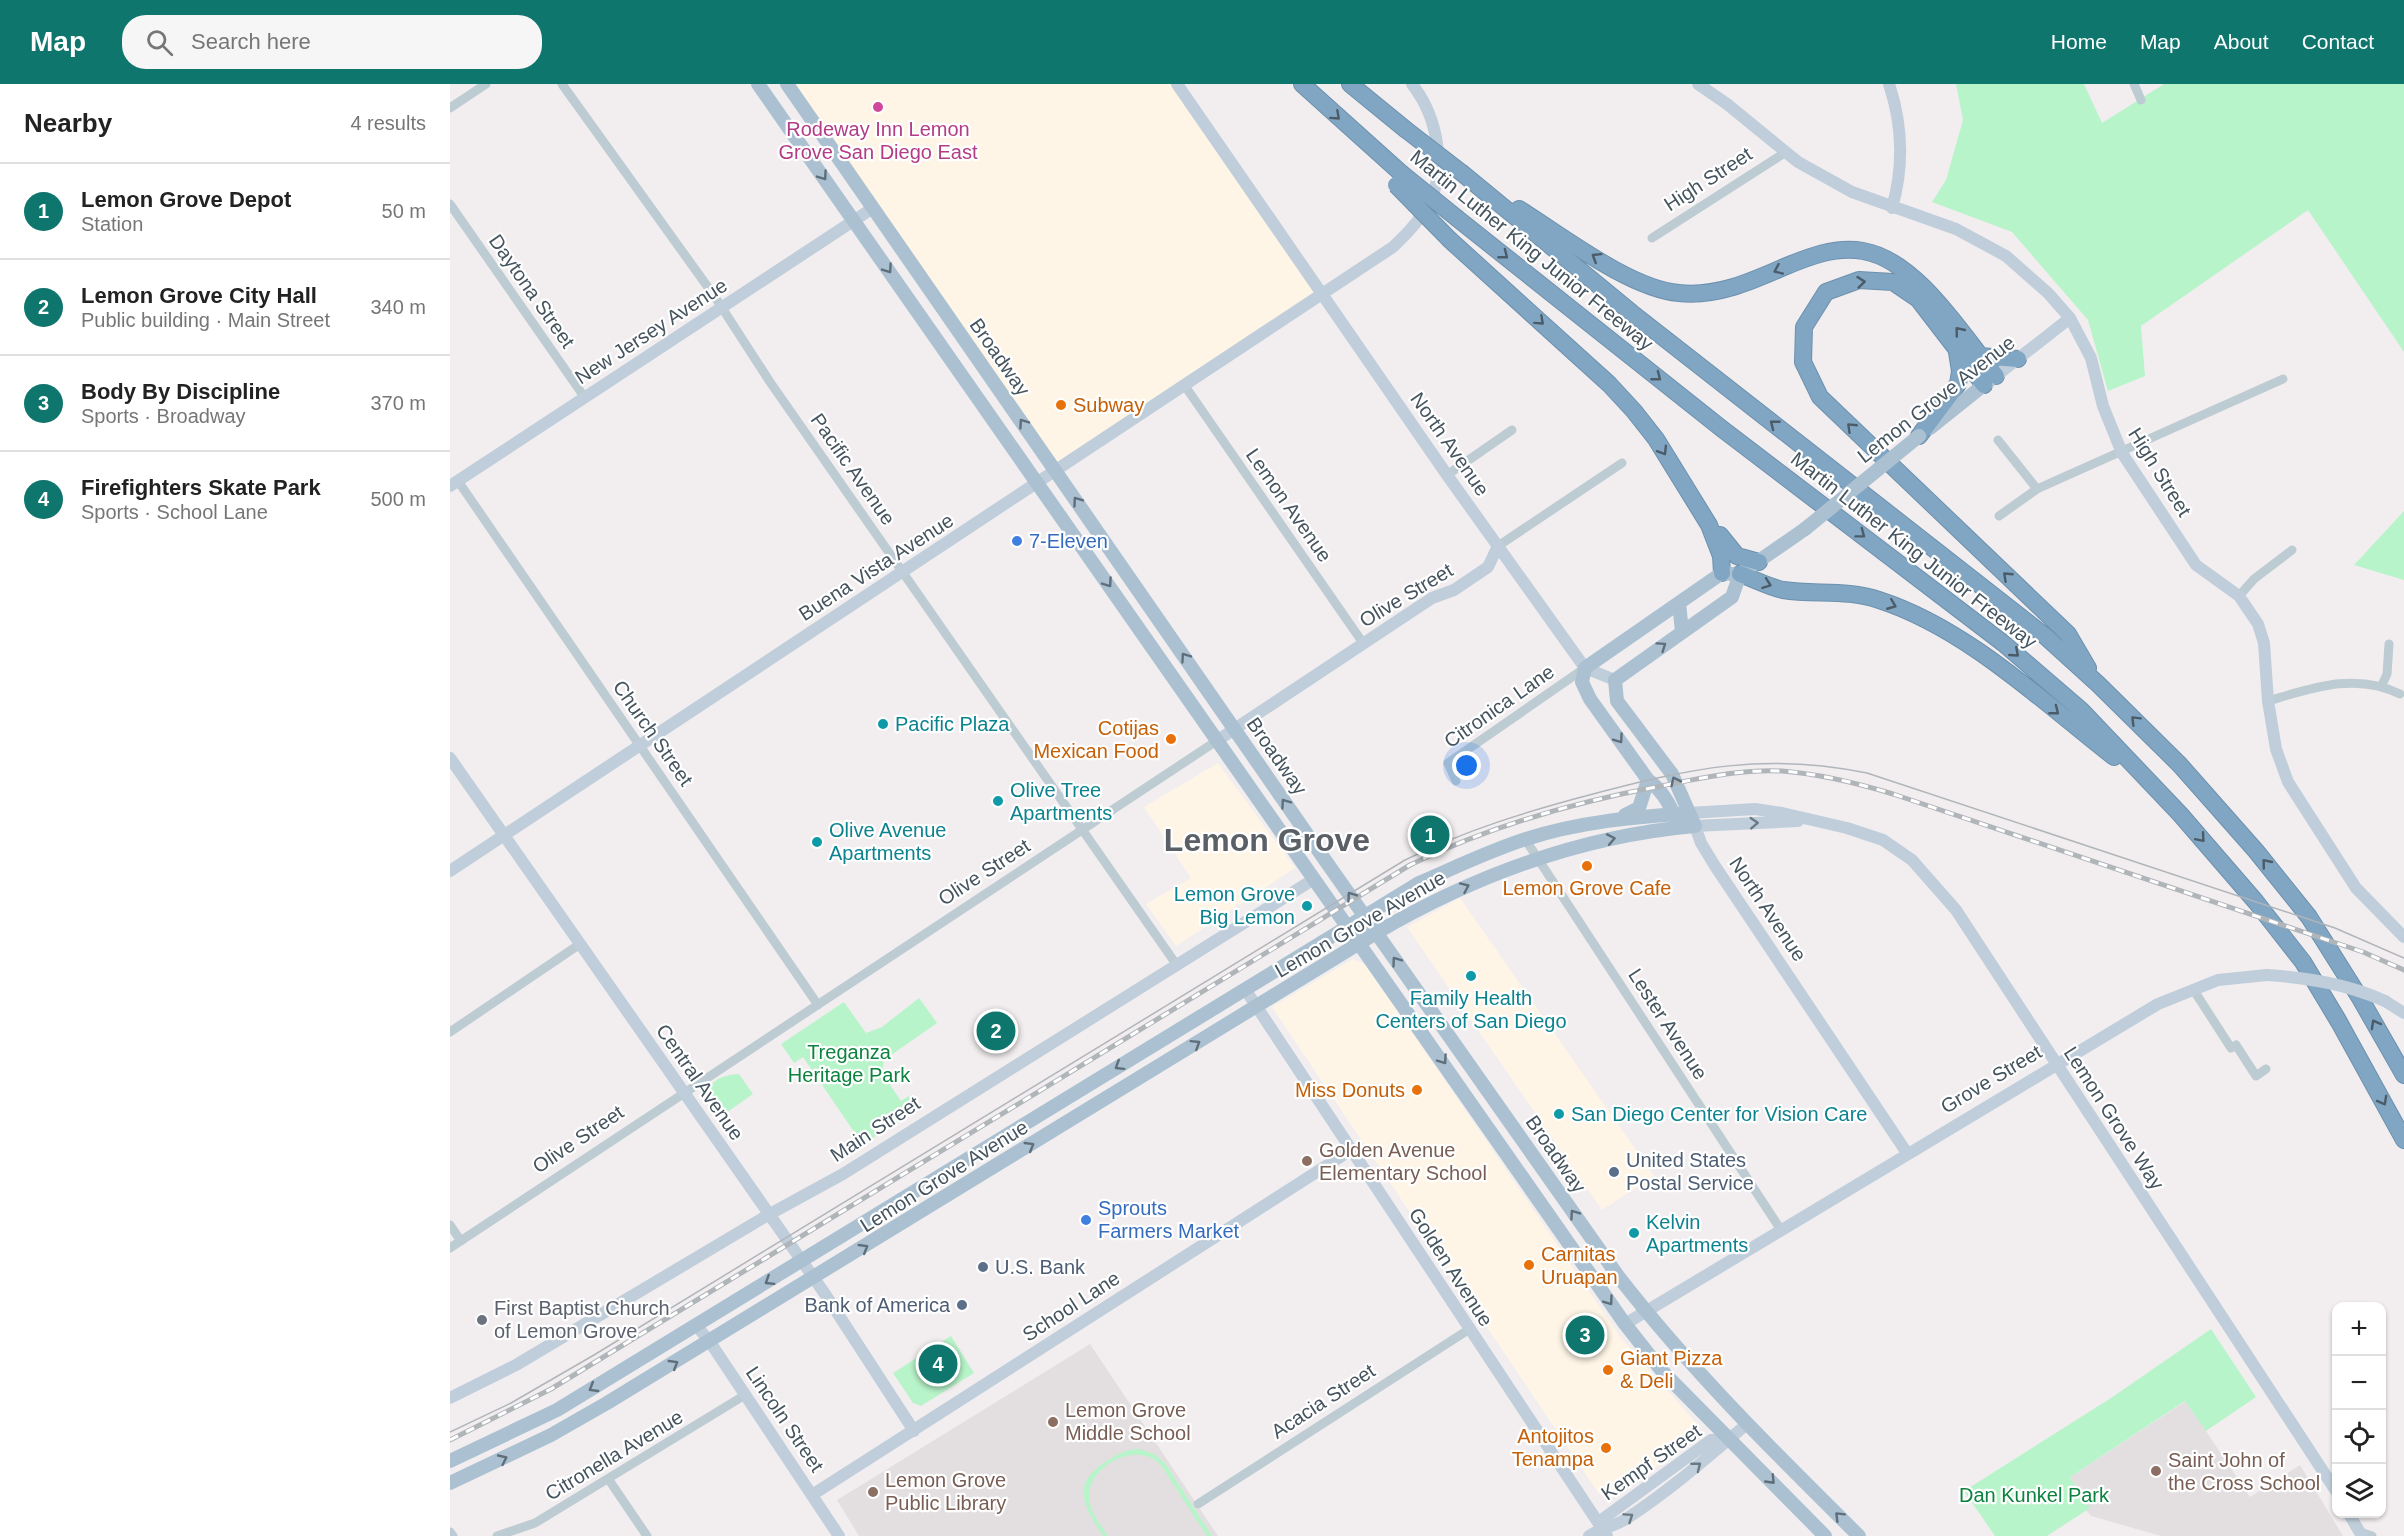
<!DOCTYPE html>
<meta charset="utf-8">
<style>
:root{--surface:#fff;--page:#f6f6f6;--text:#222;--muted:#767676;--line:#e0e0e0;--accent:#0f766e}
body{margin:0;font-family:Helvetica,sans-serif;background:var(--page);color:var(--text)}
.controls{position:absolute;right:18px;bottom:18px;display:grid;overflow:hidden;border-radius:12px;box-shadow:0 2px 4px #0004}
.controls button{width:54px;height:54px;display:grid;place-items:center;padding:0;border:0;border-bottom:2px solid var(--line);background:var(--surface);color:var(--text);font:30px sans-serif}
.you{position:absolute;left:1017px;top:682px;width:21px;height:21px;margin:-15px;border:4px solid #fff;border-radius:50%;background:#1a73e8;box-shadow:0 0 0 9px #1a73e833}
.badge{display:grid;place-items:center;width:39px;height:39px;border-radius:50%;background:var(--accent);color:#fff;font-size:20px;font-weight:700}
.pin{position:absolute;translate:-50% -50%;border:3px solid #fff;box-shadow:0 2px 6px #0006}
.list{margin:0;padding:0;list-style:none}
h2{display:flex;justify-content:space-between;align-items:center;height:78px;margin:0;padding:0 24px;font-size:26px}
h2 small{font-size:20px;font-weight:400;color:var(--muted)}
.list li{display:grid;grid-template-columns:39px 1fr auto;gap:18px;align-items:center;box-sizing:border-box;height:96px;padding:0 24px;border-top:2px solid var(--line)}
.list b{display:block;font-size:22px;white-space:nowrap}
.list p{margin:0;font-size:20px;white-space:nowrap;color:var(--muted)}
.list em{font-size:20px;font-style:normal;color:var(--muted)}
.icon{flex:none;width:33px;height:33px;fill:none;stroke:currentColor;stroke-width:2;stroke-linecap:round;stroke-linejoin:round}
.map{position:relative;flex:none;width:1954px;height:1452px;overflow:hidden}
header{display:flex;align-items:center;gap:36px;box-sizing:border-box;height:84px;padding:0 30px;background:var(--accent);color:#fff}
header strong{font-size:28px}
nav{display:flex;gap:33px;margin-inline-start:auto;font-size:21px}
.search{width:420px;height:54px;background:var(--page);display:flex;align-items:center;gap:15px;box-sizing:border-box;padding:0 21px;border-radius:24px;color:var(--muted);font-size:22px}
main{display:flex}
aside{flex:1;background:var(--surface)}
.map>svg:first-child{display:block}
.commercial{fill:#fef5e6}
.education{fill:#e3dfe1}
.green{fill:#b8f4ca}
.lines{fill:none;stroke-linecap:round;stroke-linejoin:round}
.highway-casing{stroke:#6c91af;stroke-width:18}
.street{stroke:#bdcbd2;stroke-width:9}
.secondary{stroke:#bfceda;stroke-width:12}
.primary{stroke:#abc1d1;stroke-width:14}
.highway{stroke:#81a6c3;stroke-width:16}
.tram{stroke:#b0b5ba;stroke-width:1.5}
.rail-casing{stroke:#b0b5ba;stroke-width:5}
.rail{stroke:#fff;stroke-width:3;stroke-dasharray:9;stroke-linecap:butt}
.highway-bridge-casing{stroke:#6c91af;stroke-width:18;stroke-linecap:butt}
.secondary-bridge{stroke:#bfceda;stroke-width:12}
.primary-bridge{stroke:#abc1d1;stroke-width:14}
.highway-bridge{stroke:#81a6c3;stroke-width:16}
.oneway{stroke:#4b5c68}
.oneway2{stroke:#5e6f7b}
.oneway3{stroke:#6a7983}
.hotel-dot{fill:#d1479c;stroke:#fff;stroke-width:2}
.food-dot{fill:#e8710a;stroke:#fff;stroke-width:2}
.shop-dot{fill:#3f7fe0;stroke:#fff;stroke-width:2}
.culture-dot{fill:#0f9aa8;stroke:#fff;stroke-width:2}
.education-dot{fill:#8d6e63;stroke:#fff;stroke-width:2}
.service-dot{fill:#5c6f8a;stroke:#fff;stroke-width:2}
.worship-dot{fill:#6b7280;stroke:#fff;stroke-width:2}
.labels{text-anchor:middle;stroke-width:4.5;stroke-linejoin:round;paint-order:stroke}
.hotel-label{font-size:20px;fill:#b23c85;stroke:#fff}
.street-label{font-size:20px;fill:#45545e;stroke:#fff}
.food-label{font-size:20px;fill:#c56008;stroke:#fff;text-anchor:start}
.shop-label{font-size:20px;fill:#366cbe;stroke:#fff;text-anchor:start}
.culture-label{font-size:20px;fill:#0d838f;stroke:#fff;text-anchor:start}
.park-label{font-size:20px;fill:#0c833f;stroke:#fff}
.education-label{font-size:20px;fill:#785e54;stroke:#fff;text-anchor:start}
.service-label{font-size:20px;fill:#4e5e75;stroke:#fff;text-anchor:start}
.worship-label{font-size:20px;fill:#5b616d;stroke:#fff;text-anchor:start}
.town-label{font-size:32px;font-weight:bold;fill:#5a6065;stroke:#fff}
</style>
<header>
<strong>Map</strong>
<div class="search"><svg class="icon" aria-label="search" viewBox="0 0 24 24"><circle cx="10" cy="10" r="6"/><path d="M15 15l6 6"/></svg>Search here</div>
<nav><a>Home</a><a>Map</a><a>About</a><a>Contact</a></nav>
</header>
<main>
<aside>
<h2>Nearby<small>4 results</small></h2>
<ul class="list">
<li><span class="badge">1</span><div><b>Lemon Grove Depot</b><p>Station</p></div><em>50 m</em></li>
<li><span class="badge">2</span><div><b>Lemon Grove City Hall</b><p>Public building · Main Street</p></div><em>340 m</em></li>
<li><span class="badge">3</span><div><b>Body By Discipline</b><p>Sports · Broadway</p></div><em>370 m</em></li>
<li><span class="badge">4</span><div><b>Firefighters Skate Park</b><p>Sports · School Lane</p></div><em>500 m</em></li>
</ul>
</aside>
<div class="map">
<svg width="1954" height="1452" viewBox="0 0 1954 1452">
<rect width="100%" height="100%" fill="#f2eeef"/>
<path class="commercial" d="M338 0H724L870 211 607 384Z
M768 679 845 784 726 862 696 820 741 794 694 723Z
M1010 814 1204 1092 1152 1126 957 843Z
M903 875 916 881 1171 1254 1248 1341V1355L1161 1413 1149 1410 822 923Z"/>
<path class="education" d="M640 1260 768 1452H409L387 1416Z
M1736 1317 1800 1413 1850 1381 1893 1452H1711L1641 1432 1636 1426 1639 1424 1620 1393Z"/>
<path class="green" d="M1506 0H1634L1652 39 1714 0H1954V268L1858 126 1691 242 1695 292 1658 307 1638 236 1562 148 1482 118 1496 96 1513 36Z
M1954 427V496L1904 481Z
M469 914 487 939 434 976 432 989 451 1017 459 1012 467 1024 413 1061 353 973 344 979 331 960 394 918 416 949 432 943Z
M289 990 303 1010 269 1034 255 1013C259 996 273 991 289 990Z
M1761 1245 1806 1313 1756 1347 1735 1317 1620 1393 1640 1424 1597 1452H1545L1514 1407 1661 1314Z
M501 1252 524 1289 471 1322 463 1319 443 1289Z
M689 1365 704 1370 715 1379 762 1452H757L710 1380C687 1356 636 1382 639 1415 640 1428 651 1441 658 1452H653C635 1424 620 1401 654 1379 666 1371 675 1365 689 1365Z"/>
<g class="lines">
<g class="highway-casing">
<path id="highway" d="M852 0 951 89
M900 0 955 45
M1012 89 1182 229 1595 552 1648 600 1730 681 1806 767 1859 833 1910 914 1954 991
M1069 125C1111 151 1180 205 1229 209 1266 213 1300 198 1334 183 1358 173 1385 162 1413 167 1467 176 1513 252 1546 292
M1008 135 1271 344 1553 559 1631 626 1730 730 1806 818 1853 878 1889 938 1954 1056
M1000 156 1159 300 1184 327 1206 355 1259 441 1271 472 1272 489
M1529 272 1568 275
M1534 301 1468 215 1443 198 1409 196 1376 208 1354 243 1353 278 1370 313 1618 550 1638 584
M1469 352 1508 300 1510 287 1507 268
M1270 451 1287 472 1309 478
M1290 490C1304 495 1319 503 1333 506 1365 511 1397 505 1429 516 1516 544 1592 617 1664 673"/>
</g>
<path class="street" d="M112 0 265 213 320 298 726 880
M1684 0 1691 16
M0 24 36 0
M0 120 135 314
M1202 154 1336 68
M735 302 913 559
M1548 356 1587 405
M997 391 1062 346
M8 397 368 921
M1549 432 1587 405 1833 295
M1048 462 1172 379
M1789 512 1804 495 1842 466
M1932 601 1937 590 1939 560
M1818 617C1862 604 1906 588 1950 610
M1006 697 998 679 1135 584
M1075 755 1331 1146
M1743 905 1781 964 1786 961 1806 992 1816 985
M0 948 130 860
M0 1141 11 1157
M0 1164 768 656
M159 1396 197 1452
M748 1420 1018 1246
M0 1448 3 1452
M1910 1448 1922 1452
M47 1452 85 1439 295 1311"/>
<path class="secondary" d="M727 0 997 391 1135 584 1165 596
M1248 0 1277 20 1348 78 1402 108 1506 145 1556 172 1598 209 1620 234 1641 274 1653 322 1672 369 1746 481 1789 512 1808 540 1814 559 1818 617 1826 665 1838 698 1906 804 1954 853
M1439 0C1453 42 1454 82 1442 124
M1546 292 1620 234
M0 402 423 124
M768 656 982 514 1004 506 1038 483 1048 462
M0 674 375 1210 464 1347
M1239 729 1305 725 1332 729 1397 744 1433 756 1462 776 1506 826 1886 1407
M1348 737 1245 742 1251 759 1265 782 1457 1069
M0 787 943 163C976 132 994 107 987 60 984 38 976 18 962 0
M795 905 1157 1452
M1935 917 1954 929
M1175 1240 1708 920 1768 896 1817 891
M246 1241 260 1258 389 1452
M0 1314 66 1281 318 1131 393 1090 864 795
M362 1411 901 1066
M1899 1430 1912 1452
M1151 1444 1154 1434 1261 1356 1280 1355
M1139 1452C1151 1444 1163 1443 1176 1435 1219 1407 1258 1373 1297 1340"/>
<path class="primary" d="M308 0 1175 1240 1212 1287 1375 1452
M337 0 875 776 1168 1192C1241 1286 1325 1369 1409 1452
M1480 344 1540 296
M1229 519 1232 548
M1175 731 1189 724 1198 696
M1226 736C1220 720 1212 706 1198 696L1140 615 1132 598 1135 584 1272 489 1282 490
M0 1377 107 1326 969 799C1004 784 1039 767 1076 755 1128 738 1184 733 1239 729
M0 1399 101 1351 157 1319 926 849C1025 791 1131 752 1245 742L1222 690 1167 617 1165 596 1282 513 1290 490 1355 445"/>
<use href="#highway" class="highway"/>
<path class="tram" d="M0 1348 61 1319 144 1271 955 776C1016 746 1078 727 1143 710 1242 684 1315 668 1417 689L1885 844 1954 874"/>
<g class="rail-casing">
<path id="rail" d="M0 1356 101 1305 960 781C1038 743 1121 719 1206 703 1248 695 1288 685 1332 687 1370 690 1407 699 1443 710L1913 868 1954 886"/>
</g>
<use href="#rail" class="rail"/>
<g class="highway-bridge-casing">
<path id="highway-bridge" d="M955 45 1012 89
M951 89 1008 135
M946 101 1000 156"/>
</g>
<path class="secondary-bridge" d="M1817 891C1859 894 1897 900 1935 917"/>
<path class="primary-bridge" d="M1355 445 1469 352"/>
<use href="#highway-bridge" class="highway-bridge"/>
</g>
<defs><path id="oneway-chevron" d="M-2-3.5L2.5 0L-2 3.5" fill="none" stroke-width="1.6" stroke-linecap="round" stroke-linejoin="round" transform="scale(1.5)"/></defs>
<g class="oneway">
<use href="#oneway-chevron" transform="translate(886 32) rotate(42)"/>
<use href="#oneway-chevron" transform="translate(1054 171) rotate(38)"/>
<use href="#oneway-chevron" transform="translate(1146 173) rotate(-148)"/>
<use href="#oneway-chevron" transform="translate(1328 186) rotate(156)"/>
<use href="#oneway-chevron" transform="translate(1411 198) rotate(-6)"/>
<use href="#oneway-chevron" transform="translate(1090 237) rotate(42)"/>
<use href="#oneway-chevron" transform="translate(1509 247) rotate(-129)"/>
<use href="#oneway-chevron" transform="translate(1207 293) rotate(38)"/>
<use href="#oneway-chevron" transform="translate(1324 340) rotate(-142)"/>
<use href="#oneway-chevron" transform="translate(1401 343) rotate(-136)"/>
<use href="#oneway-chevron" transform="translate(1213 367) rotate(58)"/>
<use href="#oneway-chevron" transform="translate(1411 450) rotate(37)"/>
<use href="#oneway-chevron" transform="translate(1557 492) rotate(-137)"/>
<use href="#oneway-chevron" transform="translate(1317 500) rotate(20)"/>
<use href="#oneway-chevron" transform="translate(1442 521) rotate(22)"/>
<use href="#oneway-chevron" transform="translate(1565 569) rotate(41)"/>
<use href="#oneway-chevron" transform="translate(1605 627) rotate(38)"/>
<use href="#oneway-chevron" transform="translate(1685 636) rotate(-135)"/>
<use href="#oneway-chevron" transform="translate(1751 754) rotate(49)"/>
<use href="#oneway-chevron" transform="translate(1816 779) rotate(-129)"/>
<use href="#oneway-chevron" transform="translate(1925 940) rotate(-119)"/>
<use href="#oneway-chevron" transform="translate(1933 1017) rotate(61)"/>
</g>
<g class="oneway2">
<use href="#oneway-chevron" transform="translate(373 92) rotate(55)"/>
<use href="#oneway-chevron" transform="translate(438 185) rotate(55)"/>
<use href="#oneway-chevron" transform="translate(573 339) rotate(-125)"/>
<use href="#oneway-chevron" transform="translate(627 417) rotate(-125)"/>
<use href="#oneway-chevron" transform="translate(658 499) rotate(55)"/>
<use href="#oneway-chevron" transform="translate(1212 562) rotate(-35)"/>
<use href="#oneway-chevron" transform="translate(735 573) rotate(-125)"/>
<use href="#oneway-chevron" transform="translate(1169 655) rotate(55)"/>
<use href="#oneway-chevron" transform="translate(1225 697) rotate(-116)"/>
<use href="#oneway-chevron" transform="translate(835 719) rotate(-125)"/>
<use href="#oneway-chevron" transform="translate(1161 755) rotate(-11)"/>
<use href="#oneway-chevron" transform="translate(1015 803) rotate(-24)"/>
<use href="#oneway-chevron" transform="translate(901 812) rotate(-125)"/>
<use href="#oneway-chevron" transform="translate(946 877) rotate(-126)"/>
<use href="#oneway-chevron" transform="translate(746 960) rotate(-32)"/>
<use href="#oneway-chevron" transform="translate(993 976) rotate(55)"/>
<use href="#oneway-chevron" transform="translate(669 982) rotate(148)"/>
<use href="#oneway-chevron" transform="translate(580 1062) rotate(-31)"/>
<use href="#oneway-chevron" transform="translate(1124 1130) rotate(-125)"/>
<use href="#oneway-chevron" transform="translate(414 1164) rotate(-31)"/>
<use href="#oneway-chevron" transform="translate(319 1197) rotate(148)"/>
<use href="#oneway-chevron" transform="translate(1159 1217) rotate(54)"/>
<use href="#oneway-chevron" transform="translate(224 1280) rotate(-31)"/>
<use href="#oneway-chevron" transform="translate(143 1304) rotate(149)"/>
<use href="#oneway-chevron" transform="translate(53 1375) rotate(-25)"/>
<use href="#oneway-chevron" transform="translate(1321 1396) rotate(46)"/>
<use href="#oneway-chevron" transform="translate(1389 1432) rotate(-135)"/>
</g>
<g class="oneway3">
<use href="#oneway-chevron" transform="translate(1304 739) rotate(-3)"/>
<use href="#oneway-chevron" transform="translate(1247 1382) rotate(-38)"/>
<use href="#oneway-chevron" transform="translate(1179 1433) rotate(-34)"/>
</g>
<circle class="hotel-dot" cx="428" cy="23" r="6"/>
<g class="food-dot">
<circle cx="611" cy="321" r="6"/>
<circle cx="721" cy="655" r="6"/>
<circle cx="1137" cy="782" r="6"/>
<circle cx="967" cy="1006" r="6"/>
<circle cx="1079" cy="1181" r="6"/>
<circle cx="1158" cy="1286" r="6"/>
<circle cx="1156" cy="1364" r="6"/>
</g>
<g class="shop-dot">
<circle cx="567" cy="457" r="6"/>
<circle cx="636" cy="1136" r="6"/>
</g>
<g class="culture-dot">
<circle cx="433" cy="640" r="6"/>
<circle cx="548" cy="717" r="6"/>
<circle cx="367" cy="758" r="6"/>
<circle cx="857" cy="822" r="6"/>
<circle cx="1021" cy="892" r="6"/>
<circle cx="1109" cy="1030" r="6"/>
<circle cx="1184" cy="1149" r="6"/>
</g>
<g class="education-dot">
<circle cx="857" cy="1077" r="6"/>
<circle cx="603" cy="1338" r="6"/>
<circle cx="1706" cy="1387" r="6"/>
<circle cx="423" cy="1408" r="6"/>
</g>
<g class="service-dot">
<circle cx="1164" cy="1088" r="6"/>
<circle cx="533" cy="1183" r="6"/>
<circle cx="512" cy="1221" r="6"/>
</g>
<circle class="worship-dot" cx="32" cy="1236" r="6"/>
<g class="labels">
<g class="hotel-label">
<text x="428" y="52">Rodeway Inn Lemon<tspan x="428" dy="23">Grove San Diego East</tspan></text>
</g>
<g class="street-label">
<text transform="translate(1258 95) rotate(-33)" y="7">High Street</text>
<text transform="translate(1082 166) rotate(39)" y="7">Martin Luther King Junior Freeway</text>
<text transform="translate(82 207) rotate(55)" y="7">Daytona Street</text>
<text transform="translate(201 247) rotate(-33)" y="7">New Jersey Avenue</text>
<text transform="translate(550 273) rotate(55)" y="7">Broadway</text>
<text transform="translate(1486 315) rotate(-38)" y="7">Lemon Grove Avenue</text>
<text transform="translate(1000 360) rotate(55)" y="7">North Avenue</text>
<text transform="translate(403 385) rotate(55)" y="7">Pacific Avenue</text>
<text transform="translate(1710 388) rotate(58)" y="7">High Street</text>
<text transform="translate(839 421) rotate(55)" y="7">Lemon Avenue</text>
<text transform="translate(1464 466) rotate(38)" y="7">Martin Luther King Junior Freeway</text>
<text transform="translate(426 483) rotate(-33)" y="7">Buena Vista Avenue</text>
<text transform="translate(956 511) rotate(-31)" y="7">Olive Street</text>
<text transform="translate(1049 622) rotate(-35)" y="7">Citronica Lane</text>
<text transform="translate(203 649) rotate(55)" y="7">Church Street</text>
<text transform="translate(827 672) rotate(55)" y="7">Broadway</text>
<text transform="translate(534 788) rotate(-33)" y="7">Olive Street</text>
<text transform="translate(1318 825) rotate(56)" y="7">North Avenue</text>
<text transform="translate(910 840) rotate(-30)" y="7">Lemon Grove Avenue</text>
<text transform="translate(1218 940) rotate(57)" y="7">Lester Avenue</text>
<text transform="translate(1541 995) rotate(-31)" y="7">Grove Street</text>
<text transform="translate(250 998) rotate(55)" y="7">Central Avenue</text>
<text transform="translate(1664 1034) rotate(57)" y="7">Lemon Grove Way</text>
<text transform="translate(425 1045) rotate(-33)" y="7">Main Street</text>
<text transform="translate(128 1055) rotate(-34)" y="7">Olive Street</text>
<text transform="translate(1106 1070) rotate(55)" y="7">Broadway</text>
<text transform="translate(494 1092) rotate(-32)" y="7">Lemon Grove Avenue</text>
<text transform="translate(1001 1183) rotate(57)" y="7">Golden Avenue</text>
<text transform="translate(621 1222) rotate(-33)" y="7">School Lane</text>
<text transform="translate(873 1317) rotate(-33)" y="7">Acacia Street</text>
<text transform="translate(335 1335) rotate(56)" y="7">Lincoln Street</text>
<text transform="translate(164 1371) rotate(-31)" y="7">Citronella Avenue</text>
<text transform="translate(1201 1378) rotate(-35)" y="7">Kempf Street</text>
</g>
<g class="food-label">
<text x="623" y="328">Subway</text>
<text x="709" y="651" text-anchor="end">Cotijas<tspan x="709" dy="23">Mexican Food</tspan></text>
<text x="1137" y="811" text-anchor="middle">Lemon Grove Cafe</text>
<text x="955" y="1013" text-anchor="end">Miss Donuts</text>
<text x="1091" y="1177">Carnitas<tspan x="1091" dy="23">Uruapan</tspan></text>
<text x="1170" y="1281">Giant Pizza<tspan x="1170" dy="23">&amp; Deli</tspan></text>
<text x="1144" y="1359" text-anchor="end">Antojitos<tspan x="1144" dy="23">Tenampa</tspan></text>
</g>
<g class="shop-label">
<text x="579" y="464">7-Eleven</text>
<text x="648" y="1131">Sprouts<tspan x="648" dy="23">Farmers Market</tspan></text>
</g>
<g class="culture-label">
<text x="445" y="647">Pacific Plaza</text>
<text x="560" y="713">Olive Tree<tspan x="560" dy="23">Apartments</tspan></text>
<text x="379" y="753">Olive Avenue<tspan x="379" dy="23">Apartments</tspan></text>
<text x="845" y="817" text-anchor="end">Lemon Grove<tspan x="845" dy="23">Big Lemon</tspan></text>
<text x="1021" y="921" text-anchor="middle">Family Health<tspan x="1021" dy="23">Centers of San Diego</tspan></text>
<text x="1121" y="1037">San Diego Center for Vision Care</text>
<text x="1196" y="1145">Kelvin<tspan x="1196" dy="23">Apartments</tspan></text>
</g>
<g class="park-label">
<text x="399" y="975">Treganza<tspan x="399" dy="23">Heritage Park</tspan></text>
<text x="1584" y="1418">Dan Kunkel Park</text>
</g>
<g class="education-label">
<text x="869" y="1073">Golden Avenue<tspan x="869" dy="23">Elementary School</tspan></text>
<text x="615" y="1333">Lemon Grove<tspan x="615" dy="23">Middle School</tspan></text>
<text x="1718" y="1383">Saint John of<tspan x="1718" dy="23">the Cross School</tspan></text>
<text x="435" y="1403">Lemon Grove<tspan x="435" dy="23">Public Library</tspan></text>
</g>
<g class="service-label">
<text x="1176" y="1083">United States<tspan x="1176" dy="23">Postal Service</tspan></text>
<text x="545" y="1190">U.S. Bank</text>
<text x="500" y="1228" text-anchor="end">Bank of America</text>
</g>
<g class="worship-label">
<text x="44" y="1231">First Baptist Church<tspan x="44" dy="23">of Lemon Grove</tspan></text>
</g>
<g class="town-label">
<text x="817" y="767">Lemon Grove</text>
</g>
</g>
</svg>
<div class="controls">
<button>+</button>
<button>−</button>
<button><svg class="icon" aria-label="locate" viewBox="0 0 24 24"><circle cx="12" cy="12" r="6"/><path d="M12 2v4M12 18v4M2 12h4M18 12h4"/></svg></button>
<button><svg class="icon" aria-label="layers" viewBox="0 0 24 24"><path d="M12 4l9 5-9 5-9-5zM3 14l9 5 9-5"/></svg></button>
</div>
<div class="you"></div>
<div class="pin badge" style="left:980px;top:751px">1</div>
<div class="pin badge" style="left:546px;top:947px">2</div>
<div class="pin badge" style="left:1135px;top:1251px">3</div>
<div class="pin badge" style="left:488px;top:1280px">4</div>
</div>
</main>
